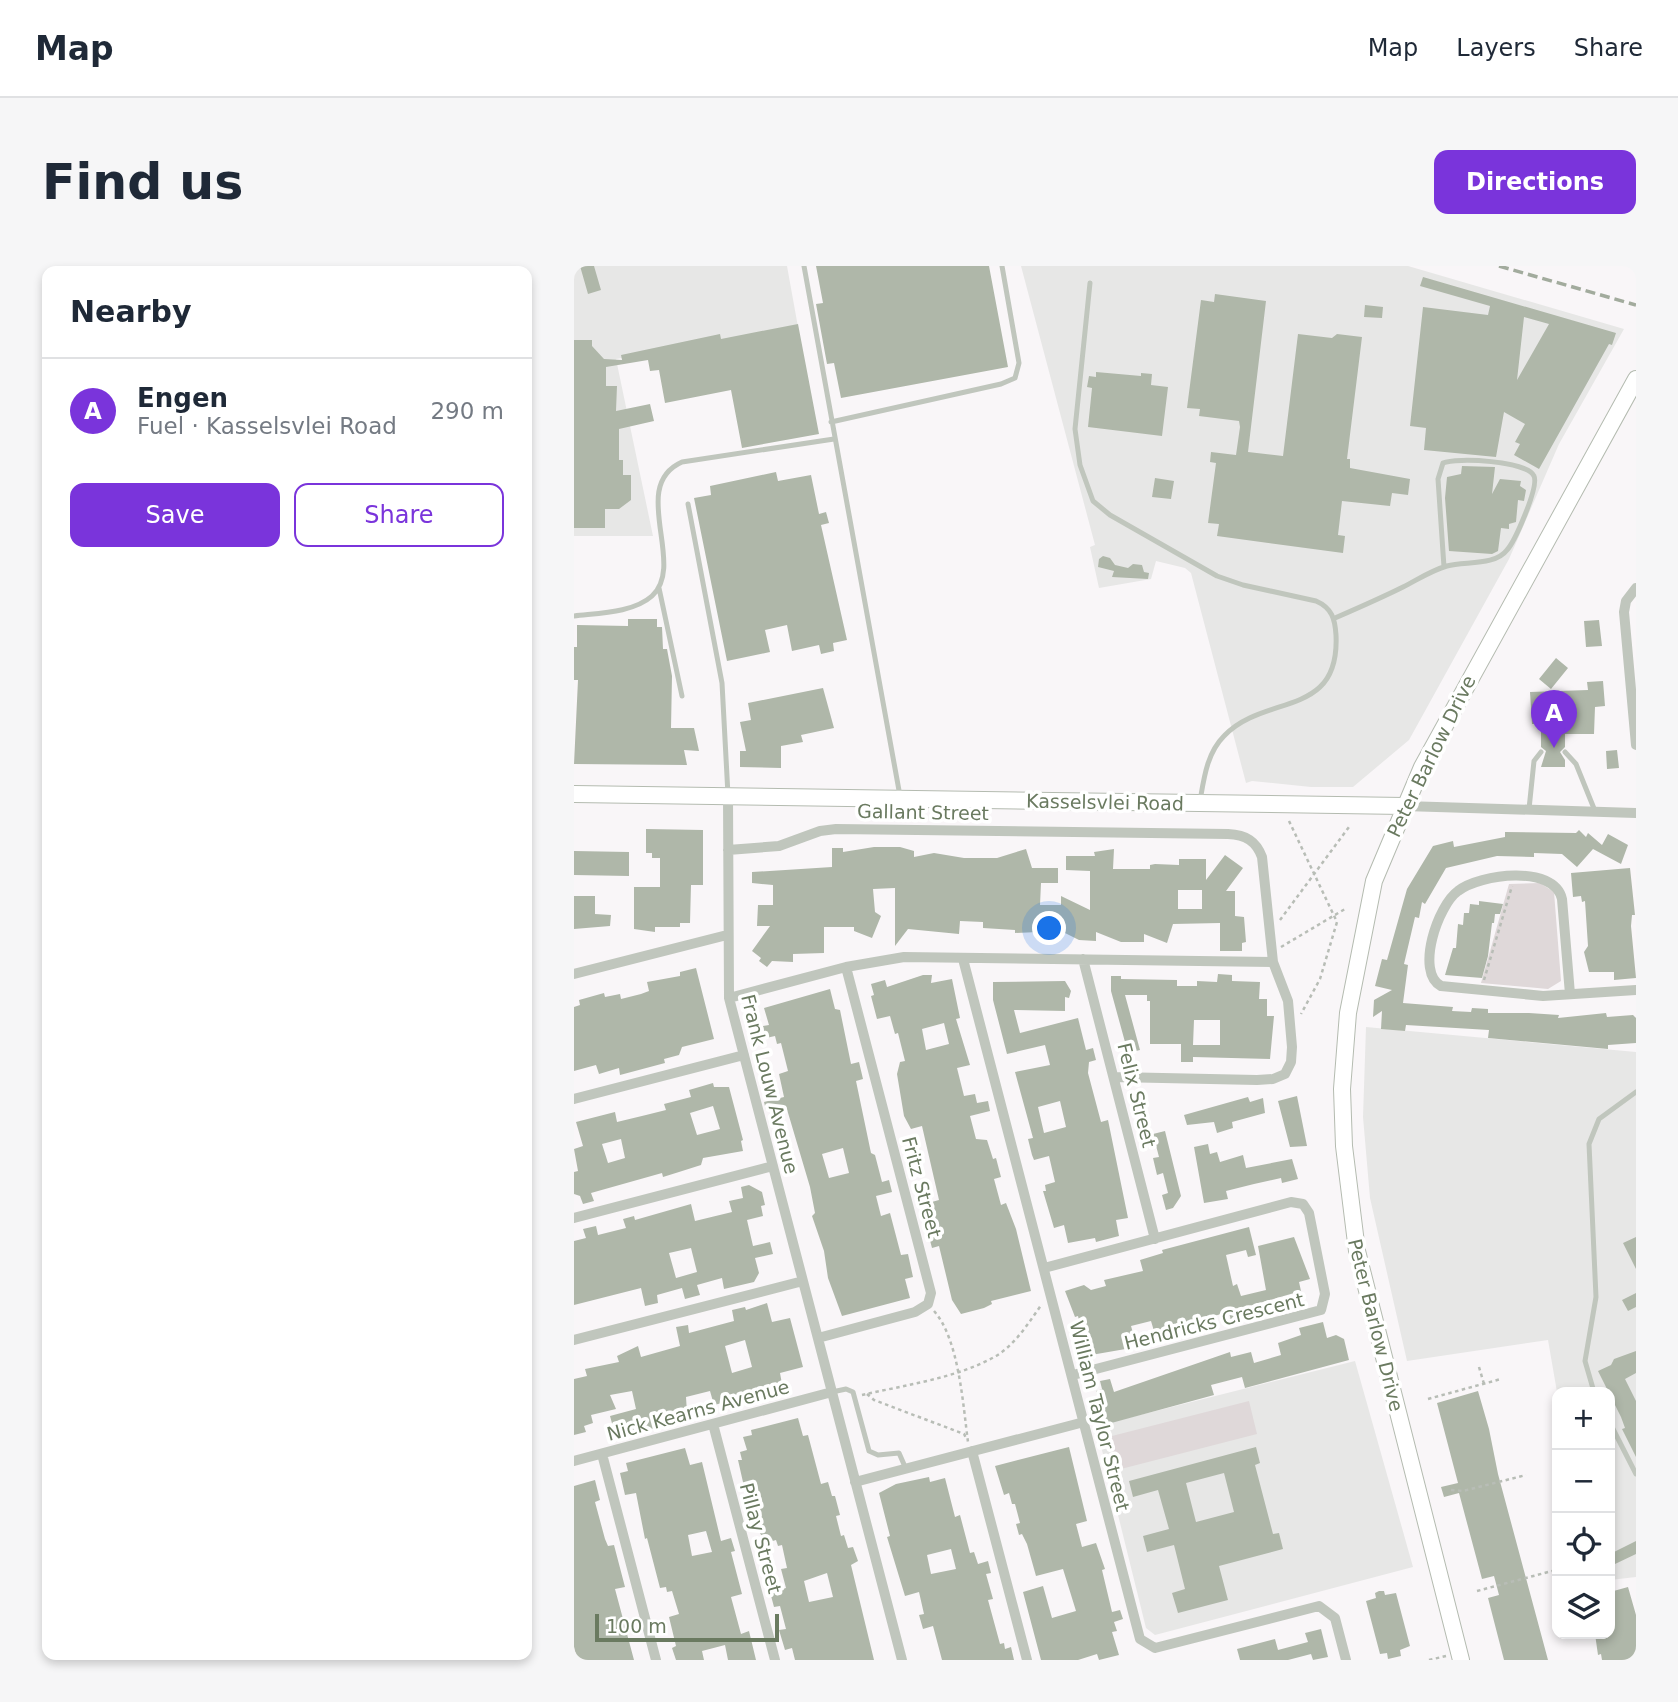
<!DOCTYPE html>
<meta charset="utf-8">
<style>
:root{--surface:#fff;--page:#f6f6f7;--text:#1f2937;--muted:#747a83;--line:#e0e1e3;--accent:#7a34db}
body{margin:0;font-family:"DejaVu Sans",sans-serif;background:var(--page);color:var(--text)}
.controls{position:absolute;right:21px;bottom:21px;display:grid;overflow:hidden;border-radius:14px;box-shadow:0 4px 10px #0003}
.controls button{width:63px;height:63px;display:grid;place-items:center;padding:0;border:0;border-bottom:2px solid var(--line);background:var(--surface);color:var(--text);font:35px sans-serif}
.scale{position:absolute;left:21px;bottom:18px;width:184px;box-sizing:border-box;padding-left:7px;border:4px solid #6a7a60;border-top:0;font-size:19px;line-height:24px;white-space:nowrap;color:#6a7a60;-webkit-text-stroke:5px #fff;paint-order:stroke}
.you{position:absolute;left:476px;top:663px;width:24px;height:24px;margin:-18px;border:5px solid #fff;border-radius:50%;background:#1a73e8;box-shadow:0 0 0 10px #1a73e833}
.badge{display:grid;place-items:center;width:46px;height:46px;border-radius:50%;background:var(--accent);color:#fff;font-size:23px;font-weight:700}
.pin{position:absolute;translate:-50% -58px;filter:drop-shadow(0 2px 4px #0008)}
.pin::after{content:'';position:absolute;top:37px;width:24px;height:21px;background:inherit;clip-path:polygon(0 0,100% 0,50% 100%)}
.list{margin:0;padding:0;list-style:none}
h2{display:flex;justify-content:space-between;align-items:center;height:91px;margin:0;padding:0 28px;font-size:30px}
h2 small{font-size:23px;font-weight:400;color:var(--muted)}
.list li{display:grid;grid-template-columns:46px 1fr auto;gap:21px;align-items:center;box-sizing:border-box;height:105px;padding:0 28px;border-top:2px solid var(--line)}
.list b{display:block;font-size:26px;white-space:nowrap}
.list p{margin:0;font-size:23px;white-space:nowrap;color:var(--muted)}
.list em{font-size:23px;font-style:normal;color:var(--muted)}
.actions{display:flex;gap:14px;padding:21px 28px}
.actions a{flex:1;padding:16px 0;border:2px solid var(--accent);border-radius:14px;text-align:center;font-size:24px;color:var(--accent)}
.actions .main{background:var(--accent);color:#fff}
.icon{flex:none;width:38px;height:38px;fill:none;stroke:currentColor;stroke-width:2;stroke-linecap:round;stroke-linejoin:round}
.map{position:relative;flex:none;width:1062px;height:1394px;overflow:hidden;border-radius:14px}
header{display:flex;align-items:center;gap:42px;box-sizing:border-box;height:98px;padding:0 35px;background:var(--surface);border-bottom:2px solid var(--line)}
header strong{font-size:33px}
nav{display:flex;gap:38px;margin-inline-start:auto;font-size:24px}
.intro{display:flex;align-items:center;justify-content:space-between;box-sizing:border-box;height:168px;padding:0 42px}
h1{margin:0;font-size:49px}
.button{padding:18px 32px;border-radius:14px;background:var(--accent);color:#fff;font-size:24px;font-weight:700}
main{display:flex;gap:42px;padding:0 42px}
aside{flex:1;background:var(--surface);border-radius:14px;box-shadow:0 4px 10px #0003}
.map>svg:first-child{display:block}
.built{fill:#e7e7e6}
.green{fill:#dfd8d9}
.building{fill:#afb7a9;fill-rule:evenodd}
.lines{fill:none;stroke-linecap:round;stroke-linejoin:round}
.secondary-casing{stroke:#b4bbb0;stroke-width:18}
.path{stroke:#b8bdb6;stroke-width:2.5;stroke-dasharray:3.5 3.5;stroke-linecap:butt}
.lane{stroke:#c0c6bd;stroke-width:5}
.street{stroke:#c0c6bd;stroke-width:10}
.secondary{stroke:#fff;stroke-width:16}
.rail{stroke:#a2ab9d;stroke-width:3.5;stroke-dasharray:10 5;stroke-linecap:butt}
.labels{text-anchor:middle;stroke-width:7;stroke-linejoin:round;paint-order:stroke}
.street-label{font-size:19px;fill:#6a7a60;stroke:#fff}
</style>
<header>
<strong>Map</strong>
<nav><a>Map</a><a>Layers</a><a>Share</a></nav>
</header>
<div class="intro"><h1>Find us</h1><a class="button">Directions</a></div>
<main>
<aside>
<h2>Nearby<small></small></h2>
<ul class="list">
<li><span class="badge">A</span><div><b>Engen</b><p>Fuel · Kasselsvlei Road</p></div><em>290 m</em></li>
</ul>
<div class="actions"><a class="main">Save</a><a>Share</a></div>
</aside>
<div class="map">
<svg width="1062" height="1394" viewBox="0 0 1062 1394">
<rect width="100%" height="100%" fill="#f9f6f8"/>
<path class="built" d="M0 0H213L224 61 42 93 79 270H0Z
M447 0H834L1050 63 985 178 935 293 835 474 779 521H737L678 515 672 517 617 307 611 302 582 295 577 313 525 322 516 281 521 279Z
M792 761 1062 786V1311L1036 1314V1126H983L974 1074 833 1095 796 932 789 851Z
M781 1095 839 1301 581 1369 572 1362 522 1160Z"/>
<path class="green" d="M966 617 980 626 987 715 974 723 907 717 935 618Z
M675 1135 683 1168 543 1204 534 1171Z"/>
<path class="building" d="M6 0H20L27 24 14 28Z
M242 0H415L434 101 267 132 260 97 253 98 242 38 249 37Z
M849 11 1042 67 1038 79 1035 78 965 203 940 189 946 178 941 176 951 158 930 146 922 191 850 184 852 162 836 160 849 41 914 49 916 40 846 20ZM950 51 975 58 943 114Z
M641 28 692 35 674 186 709 190 724 68 758 72 763 68 788 71 773 193H776V202L836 213 834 229 818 227 816 240 768 235 764 269 771 270 769 287 643 270 645 258 634 257 642 197 636 196 637 186 662 189 666 161 665 155 625 150 626 143 613 142 627 34 640 36Z
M791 39 809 41 808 52 790 51Z
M224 58 245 168 168 182 157 124 91 137 85 104 76 105 74 94 32 101V120H43L42 145 76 138 80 155 45 163V194H49V209H57V234L45 243H31V262H0V74H18V80L30 93 48 94 47 89 146 68 147 73Z
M522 106 567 110V107L578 108 577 119 594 121 588 170 514 161 518 122 513 121 515 110 522 111Z
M888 200 921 201 918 228 926 213 947 215 946 220 952 224 950 235 944 234 942 256 935 258V263L927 262 924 285 918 288 875 285 871 232 873 211 887 208Z
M202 206 204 215 237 209 245 248 252 246 255 257 247 259 273 374 259 377 260 385 247 388 245 379 218 385 213 359 191 364 196 386 153 395 120 232 137 229 136 220Z
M581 212 600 215 597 233 578 231Z
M529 290 536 292 541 299 554 302 559 298 568 299 570 306 575 307 574 313 538 311 540 305 524 301 525 293Z
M54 353H83V361H88L89 383H93L98 410 97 462H120L125 485 110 484 113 499 0 498 4 414H0V381H3V359L54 360Z
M1025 354 1028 380 1012 381 1010 355Z
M982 392 994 402 977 423 965 413Z
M1029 415 1031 440 1021 441 1020 468H991V481L986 486 991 494V501H967L972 485 967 481V458H958L956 426 1014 424 1013 416Z
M249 422 260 462 227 469 229 476 207 480V502L166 501V485H172L166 456 177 454 174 437Z
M1043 484 1045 502 1033 503 1032 485Z
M72 563 129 564V619H117L116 657H106V661H81V666L60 663V621H86V592H78V587H72Z
M1005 564 1012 571 1014 567 1028 579 1034 568 1054 579 1047 598 1019 583 1003 601 988 588 960 587V591L923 590 872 602 851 638 848 636 845 652 841 651 830 698 834 699 829 737 879 741 878 745 897 746 898 742 914 743V747H955L985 749 984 752 1032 747 1033 751 1059 749 1062 752V777L1034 779V783L914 772 915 764 832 759 831 765 807 763 808 745 799 751 800 734 818 724 801 720 808 693 813 694 833 623 859 580 879 575 880 581 931 571V566L1002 567Z
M300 581H326L340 585V591L360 587 390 592H423L452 583 458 602H484V617H467L466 639H487V630L516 644V605L492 604V590H521L520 586 540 583 539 603H576V599L581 598 605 599V593H632V614L651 589 669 602 652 625H661V650L670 651 672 676 668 677V685H646V657L599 658 593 677 570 668V676H547L522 666V675L505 674 487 665 441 667V664L409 662V656L386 655 385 668 334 663 321 680V622L299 623 301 646 307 650 298 672 280 665V661H250V687L219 688V696L198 695 193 701 185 695 187 692 178 685 196 660H183L184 639H199V619L178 617V606L258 601V582H269V586ZM604 624H628V643H604Z
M0 585 55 586V610L0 609Z
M1056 602 1061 649H1058L1057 660 1062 712 1040 714V706H1015L1010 686 1014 680 1011 635 1008 636 1007 630 999 631 997 607Z
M0 630H21V648L37 649 36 660 0 663Z
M905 635 929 638 926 648H921L920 657H918L914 690 908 712 871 709 879 682H882L884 658 889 659 890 647H895L896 638 905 639Z
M122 702 140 773 108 781 105 789 90 793 91 797 46 809 45 802 25 808 22 799 0 805V741L6 739 5 734 30 727 31 731 46 728 47 733 67 728 75 725 73 716 106 710V706Z
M644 708 658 709V715L686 716 685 733H693V750H700L696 793 619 791V796H607V778H576V735H573V729H551L566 784 554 787 537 725V710H547V713L603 714V720H623V715L643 716ZM620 754H646V779H619Z
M349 709H358L357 717 378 713 386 752 382 753 396 799 383 802 390 830 401 828 403 837 414 835 416 845 396 850 402 873 413 874 419 893 422 892 427 911 420 913 427 939 432 937 442 963 457 1025 417 1035 418 1038 410 1042 387 1048 378 1034 365 980 358 982 353 963 360 961 354 937 365 934 348 860 337 863 330 850 323 808 326 796 331 795 324 767 321 768 316 750 303 753 297 730 300 729 297 718 311 714 313 721ZM370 757 375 778 352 784 348 763Z
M491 715 497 725 495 732 491 731V745L440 744 446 767 504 752 512 784 519 782 522 794 515 796 514 807 527 856 534 854 554 952 542 954 545 970 522 976 521 972 494 977 490 959 480 962 469 925H472L471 919 481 916 475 890 460 894 458 889 454 873 459 872 441 806 476 799 471 779 433 788 419 734V716ZM486 835 492 861 470 867 464 841Z
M256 723 261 743 266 744 277 798 285 796 289 813 282 815 297 887 301 889 308 916 315 914 318 926 302 930 307 950 316 947 327 989 334 988 339 1011 331 1013 336 1032 268 1050 254 1012 250 985 238 950 241 947 236 921 212 840 192 844 190 836 210 831 205 808 214 805 207 777 203 778 201 770 192 772 189 760 195 759 190 742ZM269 882 275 907 255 912 248 888Z
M139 817 140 821H155L169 874 167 875 169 885 129 892 127 899 105 906 89 911 88 907 17 927 20 935 9 938 6 930 0 928V906L4 905 0 883 9 880 2 856 41 846 43 856 72 849 92 844 90 838 117 831 115 824ZM139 840 146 863 123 869 116 847ZM47 873 51 892 34 897 28 878Z
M723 830 733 880 716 881 704 835Z
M674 831 676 836 689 832 691 847 658 856 659 862 643 867 640 856 613 859 610 849Z
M591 865 607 930 599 942 592 944 588 929 594 927 589 907 583 909 579 892 585 891 579 868Z
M634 878 636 888 643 886 646 896 669 889 672 902 718 893 724 913 708 917 707 912 680 918 652 925 654 933 630 937 620 881Z
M175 919 188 926 191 939 187 940 189 950 173 954 179 980 196 976 199 988 181 992 185 1007 180 1016 150 1023 148 1012 123 1019 126 1029 111 1033 108 1022 83 1029 84 1037 71 1040 67 1022 0 1039V975L12 972 9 963 22 960 24 969 52 962 49 953 60 950 61 954 117 938 121 955 154 947 158 946 155 935 169 932 167 921ZM117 982 123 1006 102 1012 95 987Z
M675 961 682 989 674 991 672 984 652 989 659 1020 663 1018 667 1030 692 1024 684 980 720 971 736 1013 725 1016 727 1025 668 1042 671 1051 657 1055 655 1046 590 1063 593 1072 583 1075 577 1055 557 1060 563 1081 517 1089 513 1071 509 1072 504 1050 501 1051 491 1025 510 1019 517 1024 532 1020 530 1014 569 1005 566 994 589 987 588 984Z
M1062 971V1003L1049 977Z
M1062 1027V1041L1054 1045 1048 1034Z
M193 1037 198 1056 216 1052 229 1101 206 1107 208 1118 176 1128 178 1136 149 1142 148 1137 140 1139 136 1125 112 1131 113 1147 96 1152 97 1158 42 1172 36 1150 62 1143 58 1125 36 1129 42 1143 17 1149 19 1157 10 1160 12 1166 0 1169V1113L13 1110 11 1103 45 1096 43 1090 64 1080 67 1091 106 1080 102 1061 114 1059 115 1067 160 1055 158 1044 171 1041 172 1044ZM171 1074 178 1101 158 1107 151 1080Z
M749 1056 753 1072 762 1069 770 1073 775 1094 671 1122 668 1111 637 1119 640 1129 530 1159 522 1125 528 1123 526 1115 536 1113 540 1126 656 1086 657 1091 677 1086 680 1097 707 1089 704 1077 727 1069 725 1062Z
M1062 1085V1107L1051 1113 1062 1135V1191L1048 1163 1051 1162 1047 1151 1024 1105 1037 1099 1040 1093Z
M904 1125 915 1163 924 1208 974 1394H930L914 1332 925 1329 920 1310 908 1313 885 1227 870 1231 867 1221 884 1217 863 1137Z
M224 1152 229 1170 234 1169 247 1218 254 1216 258 1230H261L266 1249 262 1250 267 1270 270 1269 274 1282 279 1281 284 1295 277 1299 300 1394H221L218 1382 211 1384 205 1364 212 1363 206 1340 200 1341 196 1326 212 1322 207 1303 213 1302 208 1279 204 1280 202 1274 192 1277 177 1252 175 1246 184 1243 178 1223 171 1225 164 1194H168L166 1186 173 1184 169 1171 178 1169 177 1164ZM253 1307 259 1331 235 1336 230 1315Z
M495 1181 513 1255 502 1258 508 1281 522 1277 531 1303 528 1304 538 1346 546 1344 549 1353 540 1356 543 1365 538 1366 545 1389 525 1394 523 1388 504 1394H467L449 1326 469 1320 478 1352 502 1345 489 1303 462 1310 453 1278 448 1268 445 1269 442 1258 446 1257 441 1238H438L435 1227 430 1229 421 1200Z
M682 1181 686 1197 681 1199 699 1268 705 1267 709 1283 645 1300 654 1334 604 1347 598 1327 611 1323 600 1279 573 1286 569 1270 595 1263 584 1224 559 1231 555 1215ZM650 1207 660 1246 622 1256 612 1217Z
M111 1182 116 1199 128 1196 147 1275 157 1272 161 1285 157 1286 168 1328 157 1331 167 1368 175 1365 182 1394H154L151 1379 128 1385 130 1394H102L98 1382 102 1380 95 1351 105 1348 98 1325 93 1326 92 1321 86 1322 73 1272 71 1273 62 1227 51 1229 46 1207 54 1205 52 1197ZM132 1265 138 1286 118 1290 114 1269Z
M355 1211 356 1216 371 1212 381 1251 386 1249 396 1287 400 1286 404 1298 414 1295 417 1307 412 1308 419 1333 414 1334 426 1378 430 1377 431 1383 437 1381 440 1394H368L359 1360 349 1363 345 1349 350 1348 345 1326 331 1330 313 1271 316 1270 305 1227 322 1218ZM377 1283 382 1303 357 1308 353 1289Z
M21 1214 26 1234 21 1236 31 1273 34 1280 40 1279 51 1321 41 1323 60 1394H3L0 1381V1220Z
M1062 1275V1288L1041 1298 1036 1288Z
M1054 1321 1062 1349V1394H1028L1027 1388 1024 1389 1021 1368H1036V1326Z
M805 1325H810L811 1329 822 1327 836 1380 826 1384 827 1390 814 1393 813 1387 806 1388 792 1335 802 1332 801 1327Z
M747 1363 754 1391 739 1394 737 1388 714 1394H666L663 1383 701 1373 704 1384 734 1376 731 1367Z"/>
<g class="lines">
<g class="secondary-casing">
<path id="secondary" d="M0 528 830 540
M887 1394 783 985 770 880 768 823 774 747 800 615 848 501 1062 113"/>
</g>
<path class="path" d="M715 555 763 656 746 713 727 748
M706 654 775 561
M707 681 771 643
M910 714 938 620
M360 1045C385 1073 389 1139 394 1176
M905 1101 910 1118
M293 1128 300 1134 390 1168 393 1174
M288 1129C331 1119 384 1112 422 1090 442 1078 455 1056 468 1038
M854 1133 927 1113
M877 1224 889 1225 952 1209
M903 1325 978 1305
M855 1394 872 1390"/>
<path class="lane" d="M230 0 326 530
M516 17 501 163 506 199 519 235 536 249 643 310 669 319 742 335C758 342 761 353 762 369 766 453 691 427 650 470 633 487 630 512 626 535
M257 156 427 118 441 112 445 97 428 0
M114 238 148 417 154 529
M85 322 108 430
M0 350C24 347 59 347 78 330 113 298 54 220 108 196L260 173
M761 352C784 342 807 332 829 321 843 314 858 304 873 300 891 295 921 300 933 284 941 275 965 221 960 210 954 195 882 191 869 197L864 213 870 301
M991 486 1002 498 1021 545
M955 543 960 495 967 486
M258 1126 272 1123 279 1126 295 1185 304 1189 325 1187 332 1203
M1020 1126 1011 1095 1022 1031 1015 878 1025 853 1062 826
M1036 1157 1062 1208"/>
<path class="street" d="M1062 322 1052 335 1050 346 1062 479
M154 531 155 732 328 1394
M830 540 1062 547
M154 584 205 580 246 565 262 563 654 568C672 569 682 575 688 591L699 696 714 735 718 781 717 796 711 808 699 813 683 814 541 811
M389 693 566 1373 581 1382 745 1340 761 1352 772 1394
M509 693 581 973
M0 708 153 669
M996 728 988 633C980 598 906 608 884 625 864 639 841 706 867 720L969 730 1062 724
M155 732 272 701 330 691 699 696
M0 833 170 789
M0 952 199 900
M470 1002 717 936 729 938 735 947 751 1028 747 1044 499 1109
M244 1072 341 1046 354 1038 357 1027 272 701
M0 1074 229 1015
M139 1158 201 1394
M398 1185 453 1394
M28 1188 82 1394
M0 1195 258 1126
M281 1216 510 1156"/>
<use href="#secondary" class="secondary"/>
<path class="rail" d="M925 0 1062 39"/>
</g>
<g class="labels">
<g class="street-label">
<text transform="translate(857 490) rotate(-64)" y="7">Peter Barlow Drive</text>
<text transform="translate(531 536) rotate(1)" y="7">Kasselsvlei Road</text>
<text transform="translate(349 546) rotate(1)" y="7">Gallant Street</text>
<text transform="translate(196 818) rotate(76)" y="7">Frank Louw Avenue</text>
<text transform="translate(563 829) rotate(76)" y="7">Felix Street</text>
<text transform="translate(348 921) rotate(75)" y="7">Fritz Street</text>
<text transform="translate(640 1055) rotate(-14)" y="7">Hendricks Crescent</text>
<text transform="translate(802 1059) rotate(76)" y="7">Peter Barlow Drive</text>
<text transform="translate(124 1144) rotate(-15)" y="7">Nick Kearns Avenue</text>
<text transform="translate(526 1150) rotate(76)" y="7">William Taylor Street</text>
<text transform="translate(187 1272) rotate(75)" y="7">Pillay Street</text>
</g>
</g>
</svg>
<div class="controls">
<button>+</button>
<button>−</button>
<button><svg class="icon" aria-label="locate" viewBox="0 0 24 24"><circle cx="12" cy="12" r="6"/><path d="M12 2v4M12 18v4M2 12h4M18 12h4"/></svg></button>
<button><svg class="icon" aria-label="layers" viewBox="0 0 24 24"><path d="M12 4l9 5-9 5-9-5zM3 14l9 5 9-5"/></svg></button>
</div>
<div class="scale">100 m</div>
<div class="you"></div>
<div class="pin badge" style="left:980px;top:482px">A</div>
</div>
</main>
